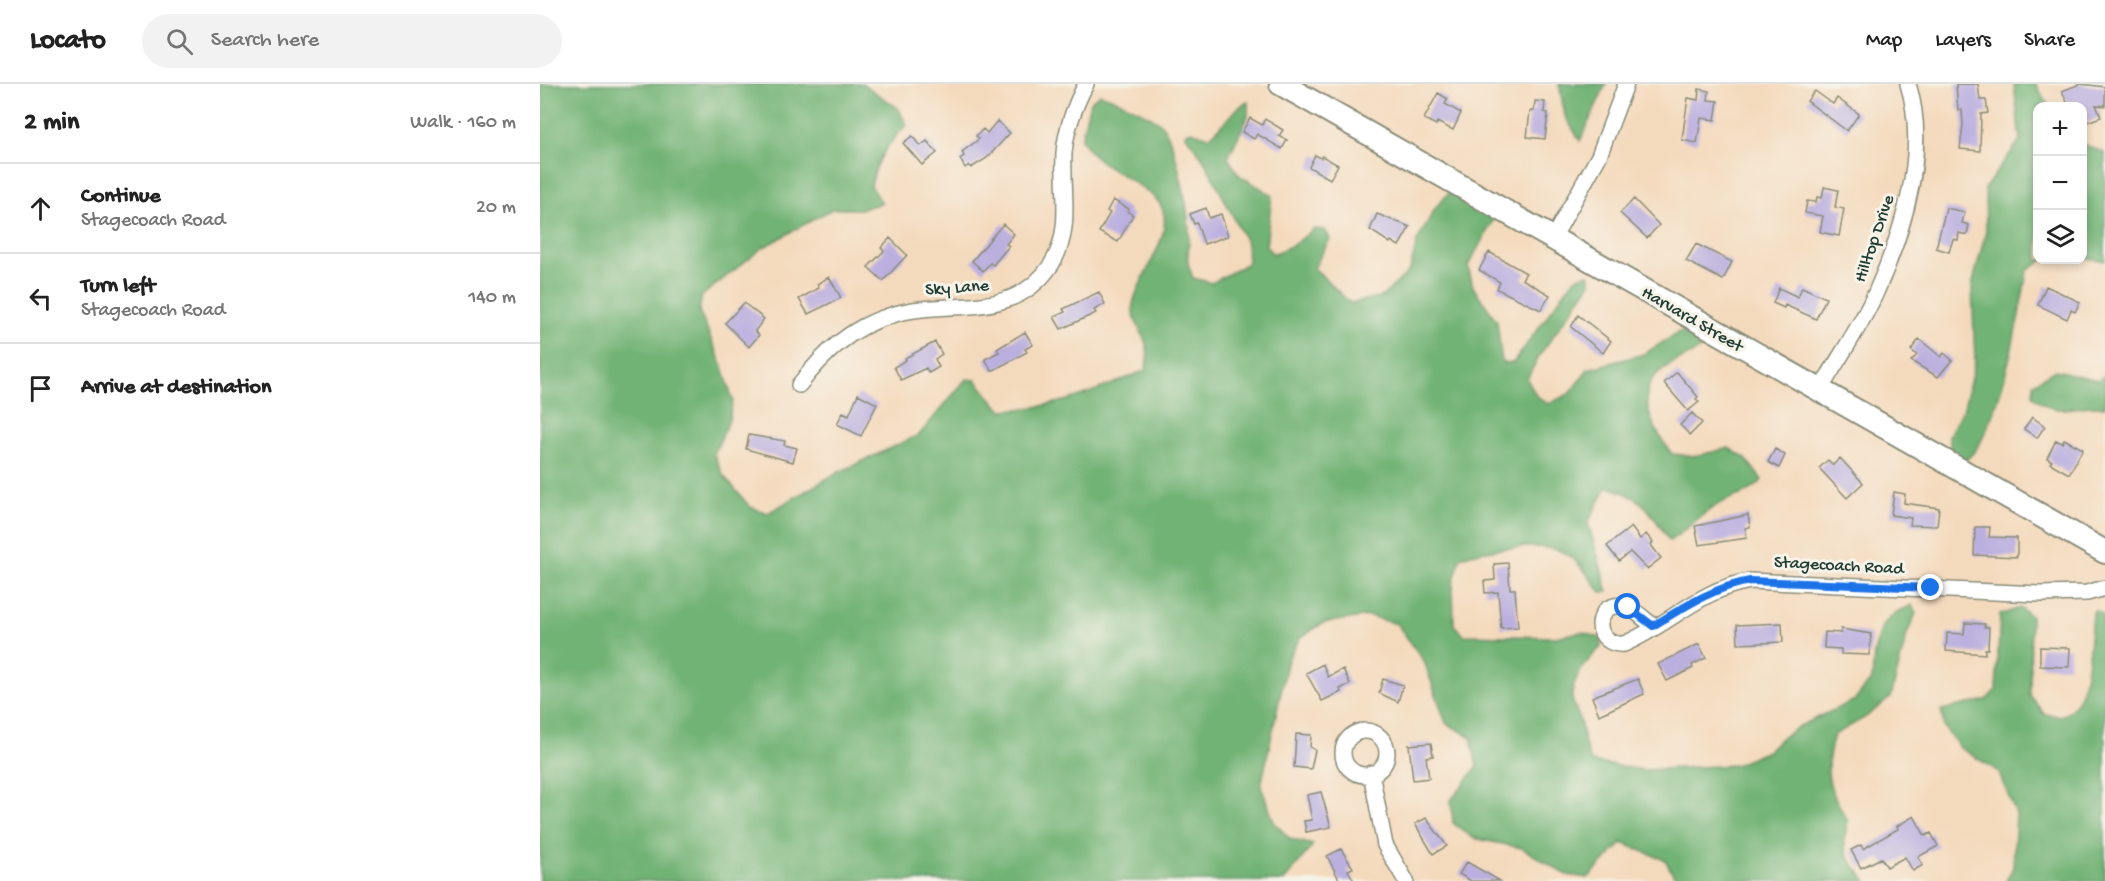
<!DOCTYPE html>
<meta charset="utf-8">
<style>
:root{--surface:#fff;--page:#f2f2f2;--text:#222;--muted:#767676;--line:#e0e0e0}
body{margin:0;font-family:"Gochi Hand",sans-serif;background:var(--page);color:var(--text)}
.controls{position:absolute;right:18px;top:18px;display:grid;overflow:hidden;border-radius:12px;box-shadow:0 3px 9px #0003}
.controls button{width:54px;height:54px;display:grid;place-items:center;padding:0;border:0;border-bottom:2px solid var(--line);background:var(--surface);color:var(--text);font:30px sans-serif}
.stop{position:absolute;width:18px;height:18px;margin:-14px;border:4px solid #1a73e8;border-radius:50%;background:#fff}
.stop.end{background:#1a73e8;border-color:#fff;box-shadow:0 2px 6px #0008}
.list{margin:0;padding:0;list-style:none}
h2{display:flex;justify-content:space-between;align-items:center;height:78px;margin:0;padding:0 24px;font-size:26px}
h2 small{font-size:20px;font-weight:400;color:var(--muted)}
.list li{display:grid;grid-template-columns:39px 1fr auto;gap:18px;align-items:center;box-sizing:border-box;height:90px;padding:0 24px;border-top:2px solid var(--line)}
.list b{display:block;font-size:22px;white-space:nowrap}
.list p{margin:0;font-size:20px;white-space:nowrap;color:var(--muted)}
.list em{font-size:20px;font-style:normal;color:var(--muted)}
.icon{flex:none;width:33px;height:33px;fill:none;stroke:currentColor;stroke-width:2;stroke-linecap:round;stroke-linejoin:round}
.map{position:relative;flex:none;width:1565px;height:797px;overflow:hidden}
header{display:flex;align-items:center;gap:36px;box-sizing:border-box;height:84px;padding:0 30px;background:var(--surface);border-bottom:2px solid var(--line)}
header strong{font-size:28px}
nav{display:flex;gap:33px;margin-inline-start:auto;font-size:21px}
.search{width:420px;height:54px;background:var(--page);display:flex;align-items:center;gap:15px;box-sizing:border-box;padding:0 21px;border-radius:33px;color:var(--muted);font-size:22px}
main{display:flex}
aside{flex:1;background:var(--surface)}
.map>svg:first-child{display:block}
.forest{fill:#71b274;stroke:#487854;stroke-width:1.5}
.building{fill:#baafdf}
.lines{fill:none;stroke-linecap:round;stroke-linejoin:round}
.street-casing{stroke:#8a8c78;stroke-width:18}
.secondary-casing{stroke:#8a8c78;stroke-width:26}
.street{stroke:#fff;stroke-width:15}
.secondary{stroke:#fff;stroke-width:22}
.route{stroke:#1a73e8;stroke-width:8}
.labels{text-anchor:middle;stroke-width:6;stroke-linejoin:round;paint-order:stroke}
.street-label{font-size:18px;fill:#1f3d34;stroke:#f7f3e8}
</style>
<header>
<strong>Locato</strong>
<div class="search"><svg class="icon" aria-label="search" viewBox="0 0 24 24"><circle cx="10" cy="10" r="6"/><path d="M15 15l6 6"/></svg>Search here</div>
<nav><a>Map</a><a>Layers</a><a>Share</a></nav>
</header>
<main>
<aside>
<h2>2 min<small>Walk · 160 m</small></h2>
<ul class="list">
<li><svg class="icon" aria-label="ahead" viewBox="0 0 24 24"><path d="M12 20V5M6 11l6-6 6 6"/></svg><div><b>Continue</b><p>Stagecoach Road</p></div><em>20 m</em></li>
<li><svg class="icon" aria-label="left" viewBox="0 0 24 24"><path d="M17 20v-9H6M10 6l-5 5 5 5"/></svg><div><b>Turn left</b><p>Stagecoach Road</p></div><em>140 m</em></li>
<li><svg class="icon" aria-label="arrive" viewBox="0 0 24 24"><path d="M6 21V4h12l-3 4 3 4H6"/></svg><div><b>Arrive at destination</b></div></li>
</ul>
</aside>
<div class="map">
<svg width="1565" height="797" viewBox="0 0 1565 797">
<rect width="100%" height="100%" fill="#f7f3e8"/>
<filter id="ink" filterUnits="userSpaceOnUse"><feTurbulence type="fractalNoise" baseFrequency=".0167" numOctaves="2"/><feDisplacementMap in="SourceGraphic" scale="12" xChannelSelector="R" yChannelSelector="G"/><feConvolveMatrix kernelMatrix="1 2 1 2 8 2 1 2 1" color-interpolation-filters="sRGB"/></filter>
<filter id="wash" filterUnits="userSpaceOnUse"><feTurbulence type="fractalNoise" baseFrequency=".008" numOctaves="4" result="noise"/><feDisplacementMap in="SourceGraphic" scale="24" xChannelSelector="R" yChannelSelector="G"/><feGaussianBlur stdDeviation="1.35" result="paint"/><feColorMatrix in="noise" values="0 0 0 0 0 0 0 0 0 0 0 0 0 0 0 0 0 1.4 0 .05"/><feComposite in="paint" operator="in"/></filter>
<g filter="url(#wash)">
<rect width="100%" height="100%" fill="#f4dabd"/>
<path class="forest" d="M0 0H323L358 24 367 41C348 59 336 76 331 102L342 119 321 125H292L222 164 162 212 159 227 183 283 193 317 188 339 174 370 183 391 210 423 228 429 295 390 379 351 426 295 436 296 461 326C521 324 552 308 606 286 606 279 609 270 607 263 604 250 590 233 593 220 598 191 644 142 615 114 592 92 557 84 541 55L550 18 560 10C573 14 614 32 622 41 636 57 650 132 649 154 649 175 644 172 653 194L672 199 708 179 707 160 664 76 645 50 651 47 669 53C683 42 695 23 708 18V32L688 74 699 91 732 111 726 162 733 170 753 161 774 145 785 146 790 155 774 184 810 219 843 212 870 186 877 157 896 123 911 106 956 131 928 182 933 203 957 237 962 279H973L1035 194 1049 190 1051 199 999 272 987 295 996 311 1008 320 1029 310 1048 285 1104 270 1141 247 1157 254 1163 263C1150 273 1130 278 1118 289 1092 312 1117 350 1132 370L1155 372 1189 364 1206 375 1222 396C1211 410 1193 412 1177 421 1159 431 1147 447 1129 457 1110 426 1104 413 1067 403L1048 439 1068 508H1061C1051 496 1038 475 1023 468 1000 458 945 465 921 473L913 499 914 541 924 551 1015 553 1041 548 1061 554V563C1049 575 1033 592 1032 611 1031 619 1039 629 1040 637 1043 652 1045 664 1051 678L1104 686 1195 681 1228 667 1240 655 1260 642 1315 616 1332 595 1334 569 1342 542 1355 529 1372 521 1376 529 1367 550 1351 613 1326 633 1294 651C1282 690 1288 703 1308 737 1300 769 1307 773 1327 797H1137L1125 776 1082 759 1048 794 1027 791 982 764 933 754 913 739 911 716 937 683 931 653 906 639 884 577 857 540 829 532 783 539 760 554 748 575 721 702 734 738 750 755 773 761 744 797H0Z
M1019 0H1066L1040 57 1025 32Z
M1474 0H1496L1508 22H1498V176H1503L1487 187C1480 228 1458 357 1424 377L1411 368 1409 352 1424 323 1435 278 1432 202 1446 147 1445 104 1480 56Z
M1543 60 1565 69V177L1543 174Z
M1515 286 1558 296 1565 291V323C1533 317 1522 338 1493 312L1494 299Z
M1480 524 1491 532 1490 611 1504 630C1509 631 1517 633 1523 631 1550 621 1549 554 1552 529L1555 526 1562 530 1565 555V797H1466L1473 783 1476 730 1458 687 1420 664 1404 643 1401 626 1446 616 1456 606 1460 531Z"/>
<g id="blocks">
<path class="building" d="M1416 0H1438L1440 16H1446L1448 29 1441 30 1440 67 1420 65 1423 41 1422 26H1418Z
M1540 0 1565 3V22L1556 21 1561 33 1542 40V22H1529L1522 7Z
M1159 5 1169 7 1168 16 1178 17 1175 36 1161 34 1157 59 1142 56 1148 14 1158 16Z
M1275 7 1293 20 1297 14 1319 30 1307 47 1267 17Z
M898 9 908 15 905 20 921 29 913 46 897 38 896 41 884 35Z
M995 17 1005 18 1004 28 1008 29 1005 55 987 53 990 27H994Z
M710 34 722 41 725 35 743 46 739 52 747 56 742 65 717 50 714 55 702 48Z
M457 37 470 49 447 74 431 84 429 81 425 84 420 75 424 72 422 68 439 55 436 52 443 45 447 49Z
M372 52 380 62 387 57 397 69 382 81 363 59Z
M775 71 781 74 782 72 798 81 790 95 769 83Z
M1284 103 1298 106 1295 123 1304 125 1299 152 1280 148 1283 132 1265 129 1267 117 1276 118 1277 113 1282 114Z
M1094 115 1119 141 1107 154 1080 129Z
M573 116 589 125 588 128 593 131 578 158 559 148 570 129 567 127Z
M666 124 669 134 681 130 688 152 664 160 657 139 654 140 650 130Z
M1406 124 1425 128 1422 139 1429 141 1427 151 1419 149 1418 156 1413 155 1409 168 1396 164Z
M837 130 870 143 859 162 851 157 850 159 830 146Z
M463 140 474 150 466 160 469 162 453 181 450 179 443 187 432 177Z
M350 154 367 171 343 197 328 183 344 167 341 164Z
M1156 160 1192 178 1183 196 1146 177Z
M949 168 986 189 982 195 1010 211 1001 226 957 205 960 198 939 186Z
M289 193 301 214 268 230 259 215 279 204 277 200Z
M1506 202 1540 218 1535 228 1531 226 1527 235 1498 221Z
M1262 203 1286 214 1276 235 1245 221 1244 224 1233 219 1239 204 1258 213Z
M559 208 565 220 554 226 556 229 521 245 514 233 525 228 523 225Z
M204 219 224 235 215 247 219 251 209 263 185 239Z
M1038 231 1071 257 1063 269 1031 243Z
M485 248 493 261 485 265 487 268 452 287 445 275 459 268 457 265Z
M1379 255 1401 273 1404 269 1412 276 1398 293 1371 277 1377 271 1371 266Z
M395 258 402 270 395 275 399 283 389 289 386 284 361 296 354 283 366 276 365 274Z
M1137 288 1158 313 1156 315 1159 318 1148 327 1124 299Z
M318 310 337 320 321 352 297 340 303 328 309 331Z
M1152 329 1162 339 1150 351 1140 341Z
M1492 333 1505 342 1497 354 1484 345Z
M209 351 245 357 244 361 257 364 253 378 206 365Z
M1524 355 1543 365 1529 390 1510 379 1512 377 1507 374 1516 356 1522 359Z
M1235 365 1245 371 1239 384 1228 378Z
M1300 374 1323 399 1307 414 1279 384 1288 376 1293 381Z
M1354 408 1365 410 1364 419 1399 424 1397 442 1370 441 1371 434 1351 431Z
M1208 431 1210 443 1205 444 1207 454 1159 461 1155 442Z
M1091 443 1100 455 1106 450 1113 458 1111 461 1121 474 1107 485 1090 468 1079 477 1067 462Z
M1435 443H1450L1449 453 1477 454V473L1434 471Z
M968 479 970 505H975L978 543 961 544 958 508 945 509 944 497 955 496 954 480Z
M1242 539 1243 558 1198 560 1197 541Z
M1425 539 1445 540 1444 543H1449L1448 565H1445V570L1406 567 1407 549 1424 550Z
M1301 545 1331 550 1330 571 1301 570V565L1284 564 1285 548 1301 549Z
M1159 560 1166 574 1152 581 1153 584 1127 597 1118 580Z
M1500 563 1530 564 1529 583 1500 582Z
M783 580 788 593 803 585 810 600 800 605 801 608 782 617 766 589Z
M843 595 863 601 858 618 839 609Z
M1098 595 1104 610 1059 631 1052 613Z
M756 650 771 651 770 663 775 666 771 685 754 683Z
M891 659 893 672 886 673 889 694 873 696 869 661Z
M781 708 791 743 766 748 764 737 772 736 767 711Z
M1374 732 1385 752 1391 749 1398 762 1378 773 1383 781 1373 787 1365 773 1347 783 1341 774 1321 784 1311 766 1321 761 1323 765 1358 745 1357 742Z
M886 734 907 762 893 770 875 740Z
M801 765 813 784 808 786 814 797H800L787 772Z
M927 778 960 797H931L919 790Z"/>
</g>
</g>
<g filter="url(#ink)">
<use href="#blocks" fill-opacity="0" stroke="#8a8c78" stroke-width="1.5"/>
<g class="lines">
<g class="street-casing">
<path id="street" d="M1013 154 1059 72 1086 0
M259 301C285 268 311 243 352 231 409 213 471 240 511 181 533 147 522 108 524 69 526 46 535 21 546 0
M1280 306C1299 273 1322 241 1337 206 1364 145 1389 67 1368 0
M1113 542C1099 531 1085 514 1067 525 1052 541 1063 562 1084 560 1129 541 1160 505 1210 497L1499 510 1547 509 1565 504
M803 669a22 22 0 1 1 44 0a22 22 0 1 1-44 0Z
M831 689 845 761 866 797"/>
</g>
<g class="secondary-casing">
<path id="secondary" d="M741 0 1565 468"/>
</g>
<use href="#street" class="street"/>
<use href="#secondary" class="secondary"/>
</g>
</g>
<g class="lines" filter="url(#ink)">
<path class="route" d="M1088 523 1113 542C1144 523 1174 503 1210 497L1391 504"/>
</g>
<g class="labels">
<g class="street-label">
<text transform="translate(1333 154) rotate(-71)" y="6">Hilltop Drive</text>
<text transform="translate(417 202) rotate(-4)" y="6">Sky Lane</text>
<text transform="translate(1153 234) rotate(30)" y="6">Harvard Street</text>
<text transform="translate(1299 480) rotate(3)" y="6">Stagecoach Road</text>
</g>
</g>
</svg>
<div class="controls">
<button>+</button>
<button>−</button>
<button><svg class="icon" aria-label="layers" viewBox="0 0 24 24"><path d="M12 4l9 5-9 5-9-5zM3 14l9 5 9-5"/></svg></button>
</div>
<div class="stop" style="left:1088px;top:523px"></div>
<div class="stop end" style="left:1391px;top:504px"></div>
</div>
</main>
